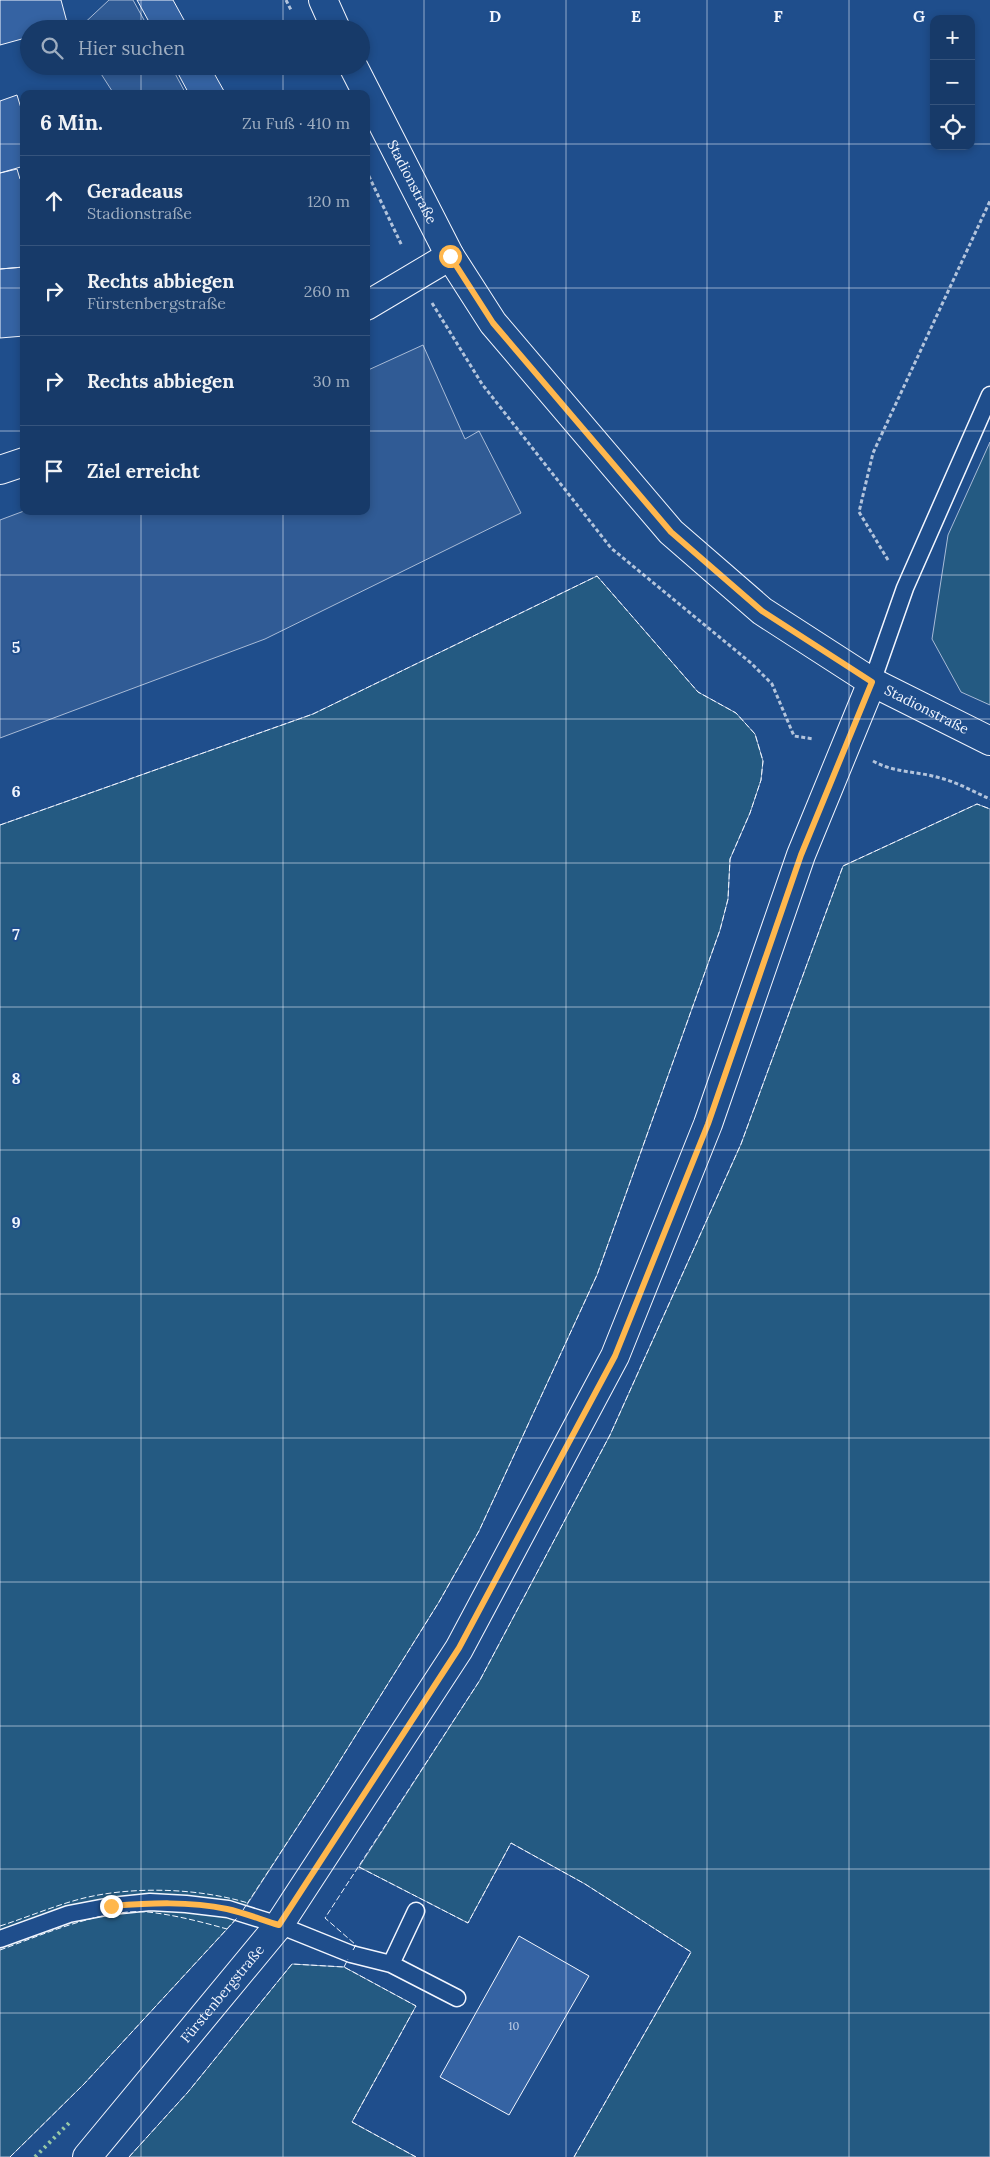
<!DOCTYPE html>
<html lang="de">
<meta charset="utf-8">
<style>
:root{--surface:#173a69;--page:#244571;--text:#f1f3f6;--muted:#9eadc0;--line:#36547d}
body{margin:0;font-family:Lora,serif;background:var(--page);color:var(--text)}
.controls{position:absolute;right:15px;top:15px;display:grid;overflow:hidden;border-radius:10px;box-shadow:0 2px 8px #0003}
.controls button{width:45px;height:45px;display:grid;place-items:center;padding:0;border:0;border-bottom:1px solid var(--line);background:var(--surface);color:var(--text);font:25px sans-serif}
.stop{position:absolute;width:15px;height:15px;margin:-11px;border:4px solid #ffb74d;border-radius:50%;background:#fff}
.stop.end{background:#ffb74d;border-color:#fff;box-shadow:0 1px 5px #0008}
.list{margin:0;padding:0;list-style:none}
h2{display:flex;justify-content:space-between;align-items:center;height:65px;margin:0;padding:0 20px;font-size:21px}
h2 small{font-size:16px;font-weight:400;color:var(--muted)}
.list li{display:grid;grid-template-columns:32px 1fr auto;gap:15px;align-items:center;box-sizing:border-box;height:90px;padding:0 20px;border-top:1px solid var(--line)}
.list b{display:block;font-size:19px;white-space:nowrap}
.list p{margin:0;font-size:16px;white-space:nowrap;color:var(--muted)}
.list em{font-size:16px;font-style:normal;color:var(--muted)}
.icon{flex:none;width:28px;height:28px;fill:none;stroke:currentColor;stroke-width:2;stroke-linecap:round;stroke-linejoin:round}
.map{position:relative;flex:none;width:990px;height:2157px;overflow:hidden}
.search{position:absolute;background:var(--surface);box-shadow:0 2px 8px #0003;left:20px;top:20px;width:350px;height:55px;display:flex;align-items:center;gap:12px;box-sizing:border-box;padding:0 18px;border-radius:28px;color:var(--muted);font-size:19px}
.panel{position:absolute;background:var(--surface);box-shadow:0 2px 8px #0003;left:20px;top:90px;width:350px;height:425px;border-radius:10px}
.map>svg:first-child{display:block}
.green{fill:#245a82;stroke:#a8bbd7}
.parking{fill:#305b95;stroke:#a8bbd7}
.building{fill:#3563a3;stroke:#f2f6ff}
.lines{fill:none;stroke-linecap:round;stroke-linejoin:round}
.service-casing{stroke:#f2f6ff;stroke-width:19}
.minor-casing{stroke:#f2f6ff;stroke-width:30}
.path{stroke:#b3c4dc;stroke-width:3;stroke-dasharray:4 2.5;stroke-linecap:butt}
.service{stroke:#1f4e8c;stroke-width:16}
.minor{stroke:#1f4e8c;stroke-width:28}
.hedge{stroke:#97c8a6;stroke-width:4;stroke-dasharray:2.5 4;stroke-linecap:butt}
.fence{stroke:#f2f6ff;stroke-width:1;stroke-dasharray:6 2.5;stroke-linecap:butt}
.route{stroke:#ffb74d;stroke-width:6}
.grid{fill:none;stroke:#f2f6ff;stroke-width:1;stroke-opacity:0.55}
.labels{text-anchor:middle;stroke-width:4;stroke-linejoin:round;paint-order:stroke}
.number-label{font-size:11px;fill:#c3d1e8}
.street-label{font-size:14px;fill:#f2f6ff;stroke:#1f4e8c}
.grid-label{font-size:16px;text-anchor:middle;font-weight:bold;fill:#f2f6ff;stroke:#1f4e8c;stroke-width:4;stroke-linejoin:round;paint-order:stroke}
</style>
<div class="map">
<svg width="990" height="2157" viewBox="0 0 990 2157">
<rect width="100%" height="100%" fill="#1f4e8c"/>
<path class="green" d="M990 442V705L961 692 932 639 948 535Z
M597 576 698 692 736 713 755 734 763 761 761 780 750 813 730 859 728 899 720 930 597 1275 479 1531 439 1602 326 1783 241 1914 84 2084 10 2157H0V825L313 714Z
M977 804 990 809V2157H574L691 1952 585 1884 511 1843 468 1923 359 1867 480 1680 610 1435 741 1144 843 866Z
M292 1964 344 1967 416 2006 352 2122 416 2157H129L188 2092Z"/>
<path class="parking" d="M109 0H133L149 29H78Z
M96 66H171L186 94H114Z
M423 345 465 439 479 431 521 513 265 639 0 738V520L24 511H366V371Z"/>
<path class="building" d="M0 0H61L68 26 58 29H29V37L0 45Z
M137 0H173L189 29H153Z
M174 66H210L224 91 219 94H189Z
M17 95 24 118V166L0 173V101Z
M17 169 20 179 24 181V267L0 269V173Z
M24 267V336L0 338V269Z
M519 1936 589 1976 509 2115 440 2077Z"/>
<g class="lines">
<g class="service-casing">
<path id="service" d="M872 682 905 588 990 395
M0 1939 69 1914 111 1906 150 1902 186 1904 228 1909 279 1925 351 1954 391 1964 457 1998
M391 1964 416 1911"/>
</g>
<g class="minor-casing">
<g id="minor">
<path d="M323 0 336 29"/>
<path id="s1" d="M353 66 450 256 493 323 671 532 762 611 872 682 990 741"/>
<path d="M366 306 450 256"/>
<path d="M0 470 24 462"/>
<path id="s2" d="M87 2157 279 1925 459 1649 615 1356 708 1124 801 855 872 682"/>
</g>
</g>
<path class="path" d="M286 0 291 10
M317 66 320 73
M366 170 402 246
M432 303 482 384 611 548 751 663 772 684 794 736 814 739
M888 560 859 512 873 453 990 201
M873 761C894 773 917 771 940 778 957 782 974 792 990 799"/>
<use href="#service" class="service"/>
<use href="#minor" class="minor"/>
<path class="hedge" d="M35 2157 71 2121"/>
<path class="fence" d="M0 825 313 714 597 576 698 692 736 713 755 734 763 761 761 780 750 813 730 859 728 899 720 930 597 1275 479 1531 439 1602 326 1783 243 1910
M359 1867 468 1923 511 1843 585 1884 691 1952 574 2157
M0 1926C28 1917 56 1905 84 1898 134 1886 198 1888 248 1903
M0 1950C42 1935 103 1908 148 1912 175 1915 202 1922 227 1929
M353 1950 356 1945 325 1918 480 1680 610 1435 741 1144 843 866 977 804 990 809
M344 1967 348 1959
M10 2157 84 2084 237 1918
M129 2157 188 2092 292 1964 344 1967 416 2006 352 2122 416 2157"/>
</g>
<g class="lines">
<path class="route" d="M111 1906C150 1903 189 1901 227 1909 245 1913 262 1920 279 1925L459 1648 615 1356 708 1124 801 855 872 682 762 611 671 532 493 323 450 256"/>
</g>
<path class="grid" d="M141 0V29M283 0V29M424 0V2157M566 0V2157M707 0V2157M849 0V2157M141 66V94M283 66V94M0 144H24M366 144H934M971 144H990M0 288H24M366 288H990M0 431H24M366 431H990M141 511V2157M283 511V2157M0 575H990M0 719H990M0 863H990M0 1007H990M0 1150H990M0 1294H990M0 1438H990M0 1582H990M0 1726H990M0 1869H990M0 2013H990"/>
<g class="labels">
<g class="number-label">
<text x="514" y="2030">10</text>
</g>
<g class="street-label">
<text dy="5" stroke="none"><textPath href="#s1" startOffset="130">Stadionstraße</textPath></text>
<text dy="5" stroke="none"><textPath href="#s1" startOffset="880">Stadionstraße</textPath></text>
<text dy="5" stroke="none"><textPath href="#s2" startOffset="212">Fürstenbergstraße</textPath></text>
</g>
</g>
<g class="grid-label">
<text x="495" y="22">D</text>
<text x="636" y="22">E</text>
<text x="778" y="22">F</text>
<text x="919" y="22">G</text>
<text x="16" y="653">5</text>
<text x="16" y="797">6</text>
<text x="16" y="940">7</text>
<text x="16" y="1084">8</text>
<text x="16" y="1228">9</text>
</g>
</svg>
<div class="controls">
<button>+</button>
<button>−</button>
<button><svg class="icon" aria-label="locate" viewBox="0 0 24 24"><circle cx="12" cy="12" r="6"/><path d="M12 2v4M12 18v4M2 12h4M18 12h4"/></svg></button>
</div>
<div class="stop" style="left:450px;top:256px"></div>
<div class="stop end" style="left:111px;top:1906px"></div>
<div class="search"><svg class="icon" aria-label="search" viewBox="0 0 24 24"><circle cx="10" cy="10" r="6"/><path d="M15 15l6 6"/></svg>Hier suchen</div>
<section class="panel">
<h2>6 Min.<small>Zu Fuß · 410 m</small></h2>
<ul class="list">
<li><svg class="icon" aria-label="ahead" viewBox="0 0 24 24"><path d="M12 20V5M6 11l6-6 6 6"/></svg><div><b>Geradeaus</b><p>Stadionstraße</p></div><em>120 m</em></li>
<li><svg class="icon" aria-label="right" viewBox="0 0 24 24"><path d="M7 20v-9h11M14 6l5 5-5 5"/></svg><div><b>Rechts abbiegen</b><p>Fürstenbergstraße</p></div><em>260 m</em></li>
<li><svg class="icon" aria-label="right" viewBox="0 0 24 24"><path d="M7 20v-9h11M14 6l5 5-5 5"/></svg><div><b>Rechts abbiegen</b></div><em>30 m</em></li>
<li><svg class="icon" aria-label="arrive" viewBox="0 0 24 24"><path d="M6 21V4h12l-3 4 3 4H6"/></svg><div><b>Ziel erreicht</b></div></li>
</ul>
</section>
</div>
